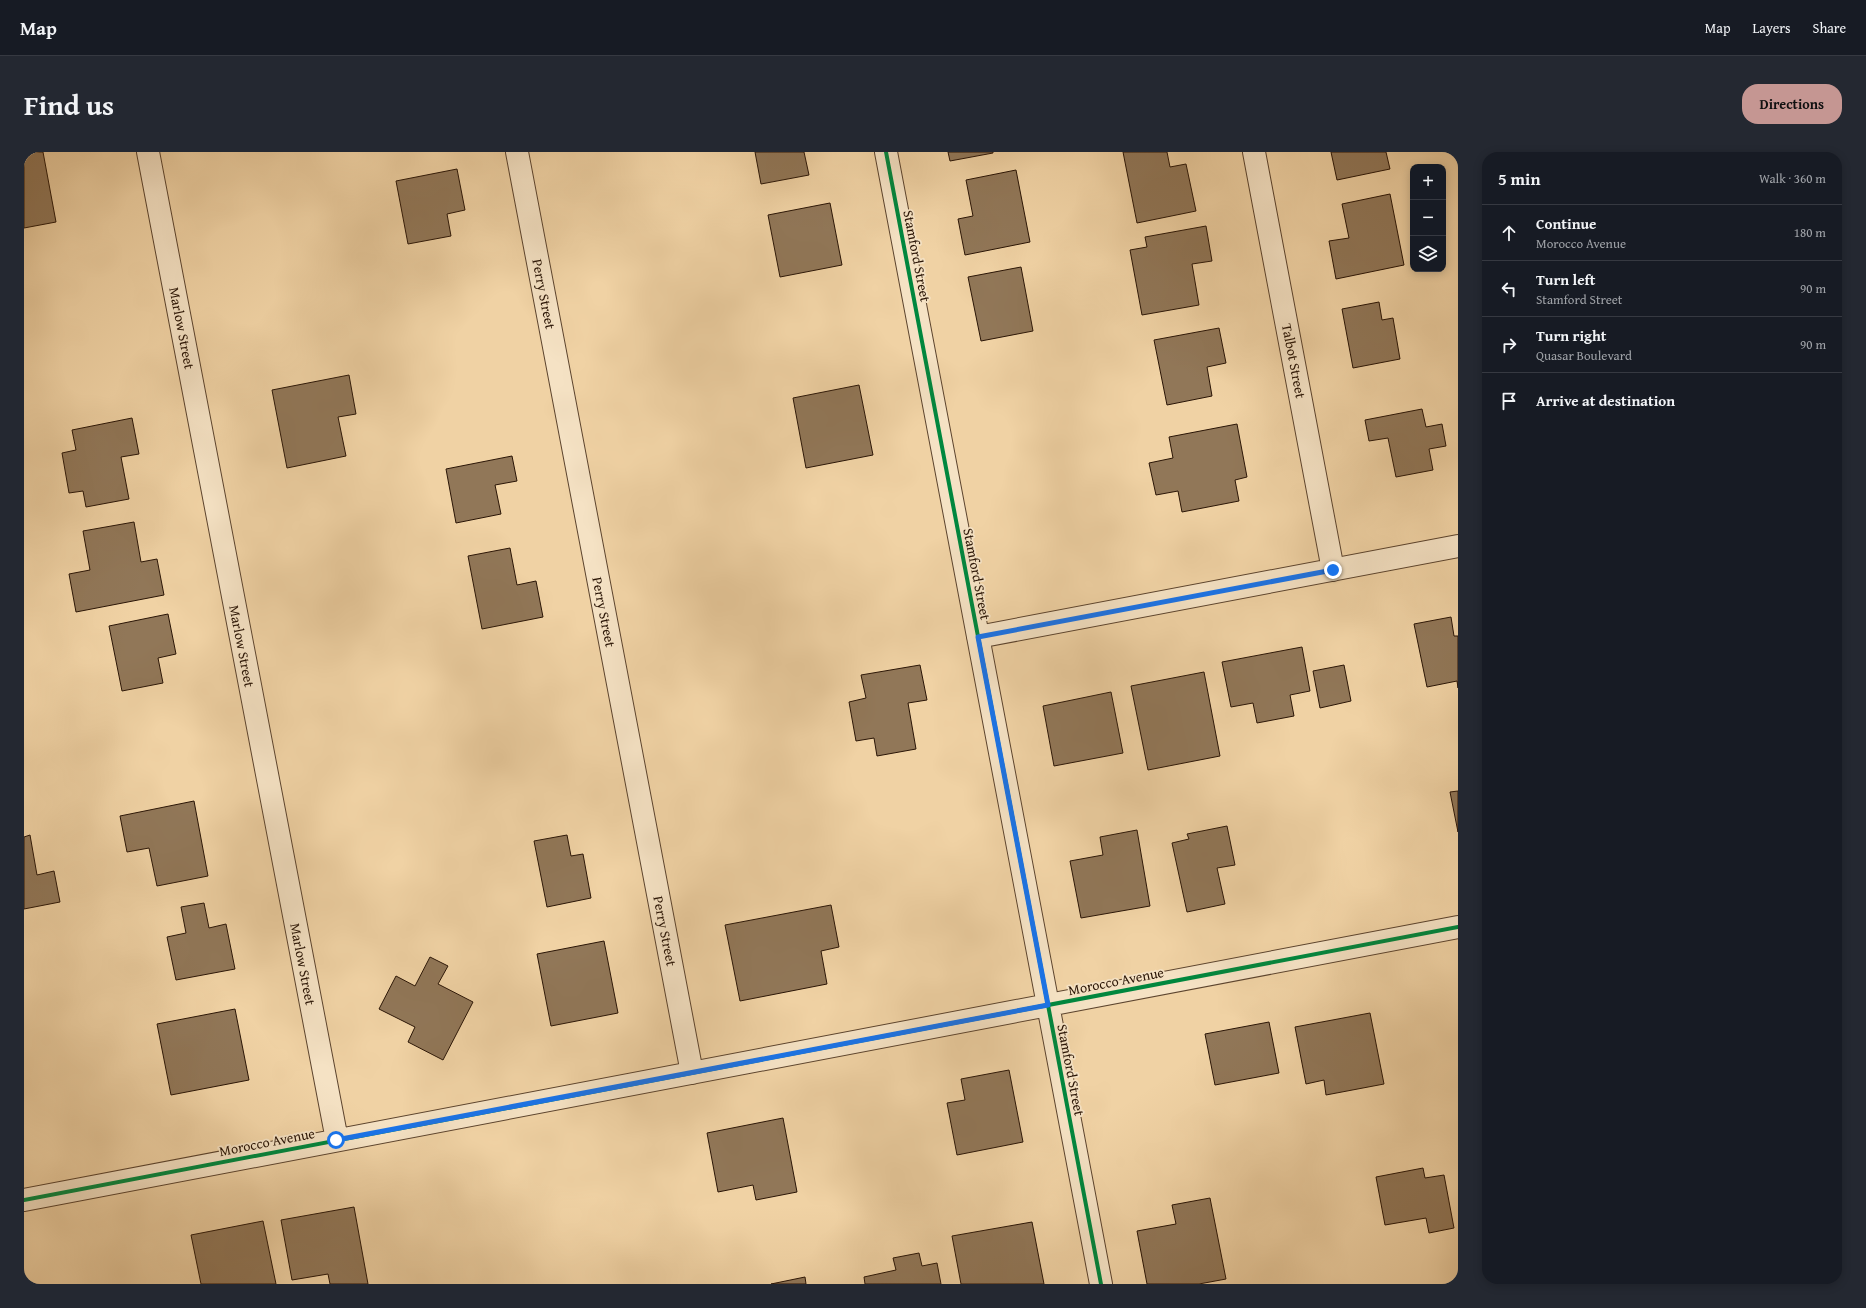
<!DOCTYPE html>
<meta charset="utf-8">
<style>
:root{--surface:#171b24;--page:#242831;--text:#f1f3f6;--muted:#9ea1a6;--line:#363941;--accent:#c59692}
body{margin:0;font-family:"Gentium Book Plus",serif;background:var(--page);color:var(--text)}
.controls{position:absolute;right:12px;top:12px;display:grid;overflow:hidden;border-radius:8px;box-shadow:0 2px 10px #0003}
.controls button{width:36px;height:36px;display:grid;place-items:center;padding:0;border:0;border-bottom:1px solid var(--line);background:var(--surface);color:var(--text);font:20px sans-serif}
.stop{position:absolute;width:12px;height:12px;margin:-9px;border:3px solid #1a73e8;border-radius:50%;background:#fff}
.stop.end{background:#1a73e8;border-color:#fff;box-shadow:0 1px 4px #0008}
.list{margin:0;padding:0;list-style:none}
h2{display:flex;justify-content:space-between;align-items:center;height:52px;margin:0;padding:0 16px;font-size:17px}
h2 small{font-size:13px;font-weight:400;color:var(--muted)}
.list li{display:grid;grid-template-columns:26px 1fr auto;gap:12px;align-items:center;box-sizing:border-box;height:56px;padding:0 16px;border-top:1px solid var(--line)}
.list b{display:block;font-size:15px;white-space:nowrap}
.list p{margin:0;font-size:13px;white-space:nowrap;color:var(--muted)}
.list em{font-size:13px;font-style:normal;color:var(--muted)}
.icon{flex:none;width:22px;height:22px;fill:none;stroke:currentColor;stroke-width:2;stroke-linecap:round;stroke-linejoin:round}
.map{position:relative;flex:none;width:1434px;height:1132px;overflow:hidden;border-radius:16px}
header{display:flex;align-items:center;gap:24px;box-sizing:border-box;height:56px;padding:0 20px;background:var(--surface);border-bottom:1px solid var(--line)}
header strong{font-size:19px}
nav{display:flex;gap:22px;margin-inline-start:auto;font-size:14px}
.intro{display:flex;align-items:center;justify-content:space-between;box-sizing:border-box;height:96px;padding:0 24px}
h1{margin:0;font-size:28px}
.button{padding:10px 18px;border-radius:16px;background:var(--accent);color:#111;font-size:14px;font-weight:700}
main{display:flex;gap:24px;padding:0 24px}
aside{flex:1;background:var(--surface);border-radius:16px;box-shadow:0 2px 10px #0003}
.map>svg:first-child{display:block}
.building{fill:#917758;stroke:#2a1506}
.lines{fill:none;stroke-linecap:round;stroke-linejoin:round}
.minor-casing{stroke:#5c442e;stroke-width:24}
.minor{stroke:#f5e2c4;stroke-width:22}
.cycleway-casing{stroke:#f5e2c4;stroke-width:6}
.cycleway{stroke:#00873e;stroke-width:4}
.route{stroke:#1a73e8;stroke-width:5}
.labels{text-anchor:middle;stroke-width:3.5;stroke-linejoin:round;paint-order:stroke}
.street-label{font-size:14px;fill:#2a1506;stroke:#f5e2c4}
</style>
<header>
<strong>Map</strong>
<nav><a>Map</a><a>Layers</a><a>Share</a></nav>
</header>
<div class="intro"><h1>Find us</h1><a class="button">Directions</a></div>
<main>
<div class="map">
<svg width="1434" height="1132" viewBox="0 0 1434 1132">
<rect width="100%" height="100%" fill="#f0d2a4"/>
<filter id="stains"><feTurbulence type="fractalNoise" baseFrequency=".005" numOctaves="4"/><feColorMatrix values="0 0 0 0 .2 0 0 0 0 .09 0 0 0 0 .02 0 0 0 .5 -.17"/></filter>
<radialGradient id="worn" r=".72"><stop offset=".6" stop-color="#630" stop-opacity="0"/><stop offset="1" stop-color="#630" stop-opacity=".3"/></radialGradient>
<path class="building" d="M0 0H19L32 70 0 76Z
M731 0H780L785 23 737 32Z
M924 0H969V1L926 9Z
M1099 0H1143L1146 15 1162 12 1172 59 1113 71Z
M1307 0H1362L1366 17 1313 28Z
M433 17 441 58 423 62 427 84 384 92 372 29Z
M992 18 1006 90 941 103 934 67 949 64 942 28Z
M1366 42 1380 113 1312 127 1305 89 1325 86 1318 52Z
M806 51 818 113 756 125 744 63Z
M1182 74 1188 109 1168 112 1175 153 1118 163 1106 98 1123 95 1121 85Z
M997 115 1009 179 957 189 944 125Z
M1355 150 1358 168 1369 166 1376 207 1329 216 1318 157Z
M1195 176 1202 211 1183 215 1188 244 1143 253 1130 188Z
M325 223 332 262 314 265 322 304 263 316 248 238Z
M835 233 849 303 782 316 769 246Z
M1398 257 1402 275 1418 272 1422 294 1405 297 1409 318 1372 325 1364 286 1345 289 1341 268Z
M108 266 115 302 97 305 105 347 62 355 59 339 45 341 38 301 52 298 48 278Z
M1213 272 1223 325 1211 328 1215 349 1158 360 1154 339 1132 343 1125 311 1149 306 1145 285Z
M488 304 493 329 471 333 477 362 432 371 422 317Z
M110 370 117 410 133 407 140 443 52 460 45 422 66 418 59 379Z
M486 396 493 433 512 429 519 465 458 477 444 404Z
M144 462 152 502 134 506 139 531 98 539 85 474Z
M1427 465 1430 484H1434V536L1433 529 1403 535 1390 472Z
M1278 495 1286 539 1266 543 1270 564 1233 571 1229 551 1207 555 1198 510Z
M896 513 903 548 884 551 892 597 853 604 850 586 832 589 825 550 842 546 837 523Z
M1320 513 1327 549 1296 556 1289 519Z
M1180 520 1196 604 1124 618 1107 534Z
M1087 540 1099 601 1030 614 1019 554Z
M1434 639V680L1426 640Z
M170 649 184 724 133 734 125 696 103 700 96 664Z
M1203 674 1211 713 1193 716 1201 752 1163 760 1148 691 1165 687 1163 682Z
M1113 678 1126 754 1057 766 1046 709 1079 703 1076 685Z
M6 683 13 723 30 719 36 750 0 757V685Z
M543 683 547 704 559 702 567 746 523 755 510 689Z
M180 751 185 776 202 772 211 817 152 828 143 785 162 781 157 755Z
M807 753 815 795 797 799 803 832 716 849 701 773Z
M580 789 594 861 527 874 513 802Z
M406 805 424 814 414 832 449 850 419 908 384 890 391 875 355 857 372 824 391 834Z
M211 857 225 928 147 943 133 872Z
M1346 861 1360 932 1302 943 1300 928 1282 932 1271 875Z
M1245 870 1255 921 1191 933 1181 882Z
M985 918 999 990 933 1003 923 951 941 948 937 927Z
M759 966 773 1040 732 1048 729 1033 694 1040 683 981Z
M1399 1016 1401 1026 1420 1023 1430 1076 1405 1081 1402 1066 1361 1073 1352 1025Z
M1186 1046 1202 1127 1175 1132H1123L1113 1079 1152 1072 1148 1053Z
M330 1055 344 1132H306L304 1122 268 1128 257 1068Z
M239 1069 252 1132H177L167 1083Z
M1008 1070 1020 1132H937L928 1084Z
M895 1101 898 1114 913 1111 917 1132H841L840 1125 872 1118 869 1106Z
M781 1125 782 1132H747Z"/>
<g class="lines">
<g class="minor-casing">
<path id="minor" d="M124 0 313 988
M493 0 668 921
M862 0 1077 1132
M1230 0 1309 418
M954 485 1434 394
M0 1048 1434 775"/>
</g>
<use href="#minor" class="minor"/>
<g class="cycleway-casing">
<path id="cycleway" d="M862 0 1077 1132
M0 1048 1434 775"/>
</g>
<use href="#cycleway" class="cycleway"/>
</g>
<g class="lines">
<path class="route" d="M312 988 1024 853 954 485 1309 418"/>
</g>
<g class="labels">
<g class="street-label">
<text transform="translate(893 104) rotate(79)" y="5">Stamford Street</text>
<text transform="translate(520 142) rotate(79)" y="5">Perry Street</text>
<text transform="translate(158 176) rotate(79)" y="5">Marlow Street</text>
<text transform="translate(1270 209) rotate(79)" y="5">Talbot Street</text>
<text transform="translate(953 422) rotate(79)" y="5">Stamford Street</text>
<text transform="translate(580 460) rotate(79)" y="5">Perry Street</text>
<text transform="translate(218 494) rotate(79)" y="5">Marlow Street</text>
<text transform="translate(641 779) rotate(79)" y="5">Perry Street</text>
<text transform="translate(279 812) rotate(79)" y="5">Marlow Street</text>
<text transform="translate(1092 829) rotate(-11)" y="5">Morocco Avenue</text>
<text transform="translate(1047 918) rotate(79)" y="5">Stamford Street</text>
<text transform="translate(243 990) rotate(-11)" y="5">Morocco Avenue</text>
</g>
</g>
<rect width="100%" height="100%" filter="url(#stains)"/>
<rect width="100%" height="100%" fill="url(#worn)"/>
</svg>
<div class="controls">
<button>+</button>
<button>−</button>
<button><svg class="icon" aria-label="layers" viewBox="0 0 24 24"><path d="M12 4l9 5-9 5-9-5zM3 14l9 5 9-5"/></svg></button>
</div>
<div class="stop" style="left:312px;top:988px"></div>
<div class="stop end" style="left:1309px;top:418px"></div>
</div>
<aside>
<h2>5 min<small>Walk · 360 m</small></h2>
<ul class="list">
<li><svg class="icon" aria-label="ahead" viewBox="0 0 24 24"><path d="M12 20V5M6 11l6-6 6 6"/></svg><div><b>Continue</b><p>Morocco Avenue</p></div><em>180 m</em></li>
<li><svg class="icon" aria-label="left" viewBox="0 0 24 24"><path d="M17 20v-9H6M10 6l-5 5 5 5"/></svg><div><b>Turn left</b><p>Stamford Street</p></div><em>90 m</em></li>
<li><svg class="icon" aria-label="right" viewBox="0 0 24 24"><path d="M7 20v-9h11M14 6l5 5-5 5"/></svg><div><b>Turn right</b><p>Quasar Boulevard</p></div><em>90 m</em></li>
<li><svg class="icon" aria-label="arrive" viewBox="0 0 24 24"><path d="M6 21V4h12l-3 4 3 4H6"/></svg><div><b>Arrive at destination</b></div></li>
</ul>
</aside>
</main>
